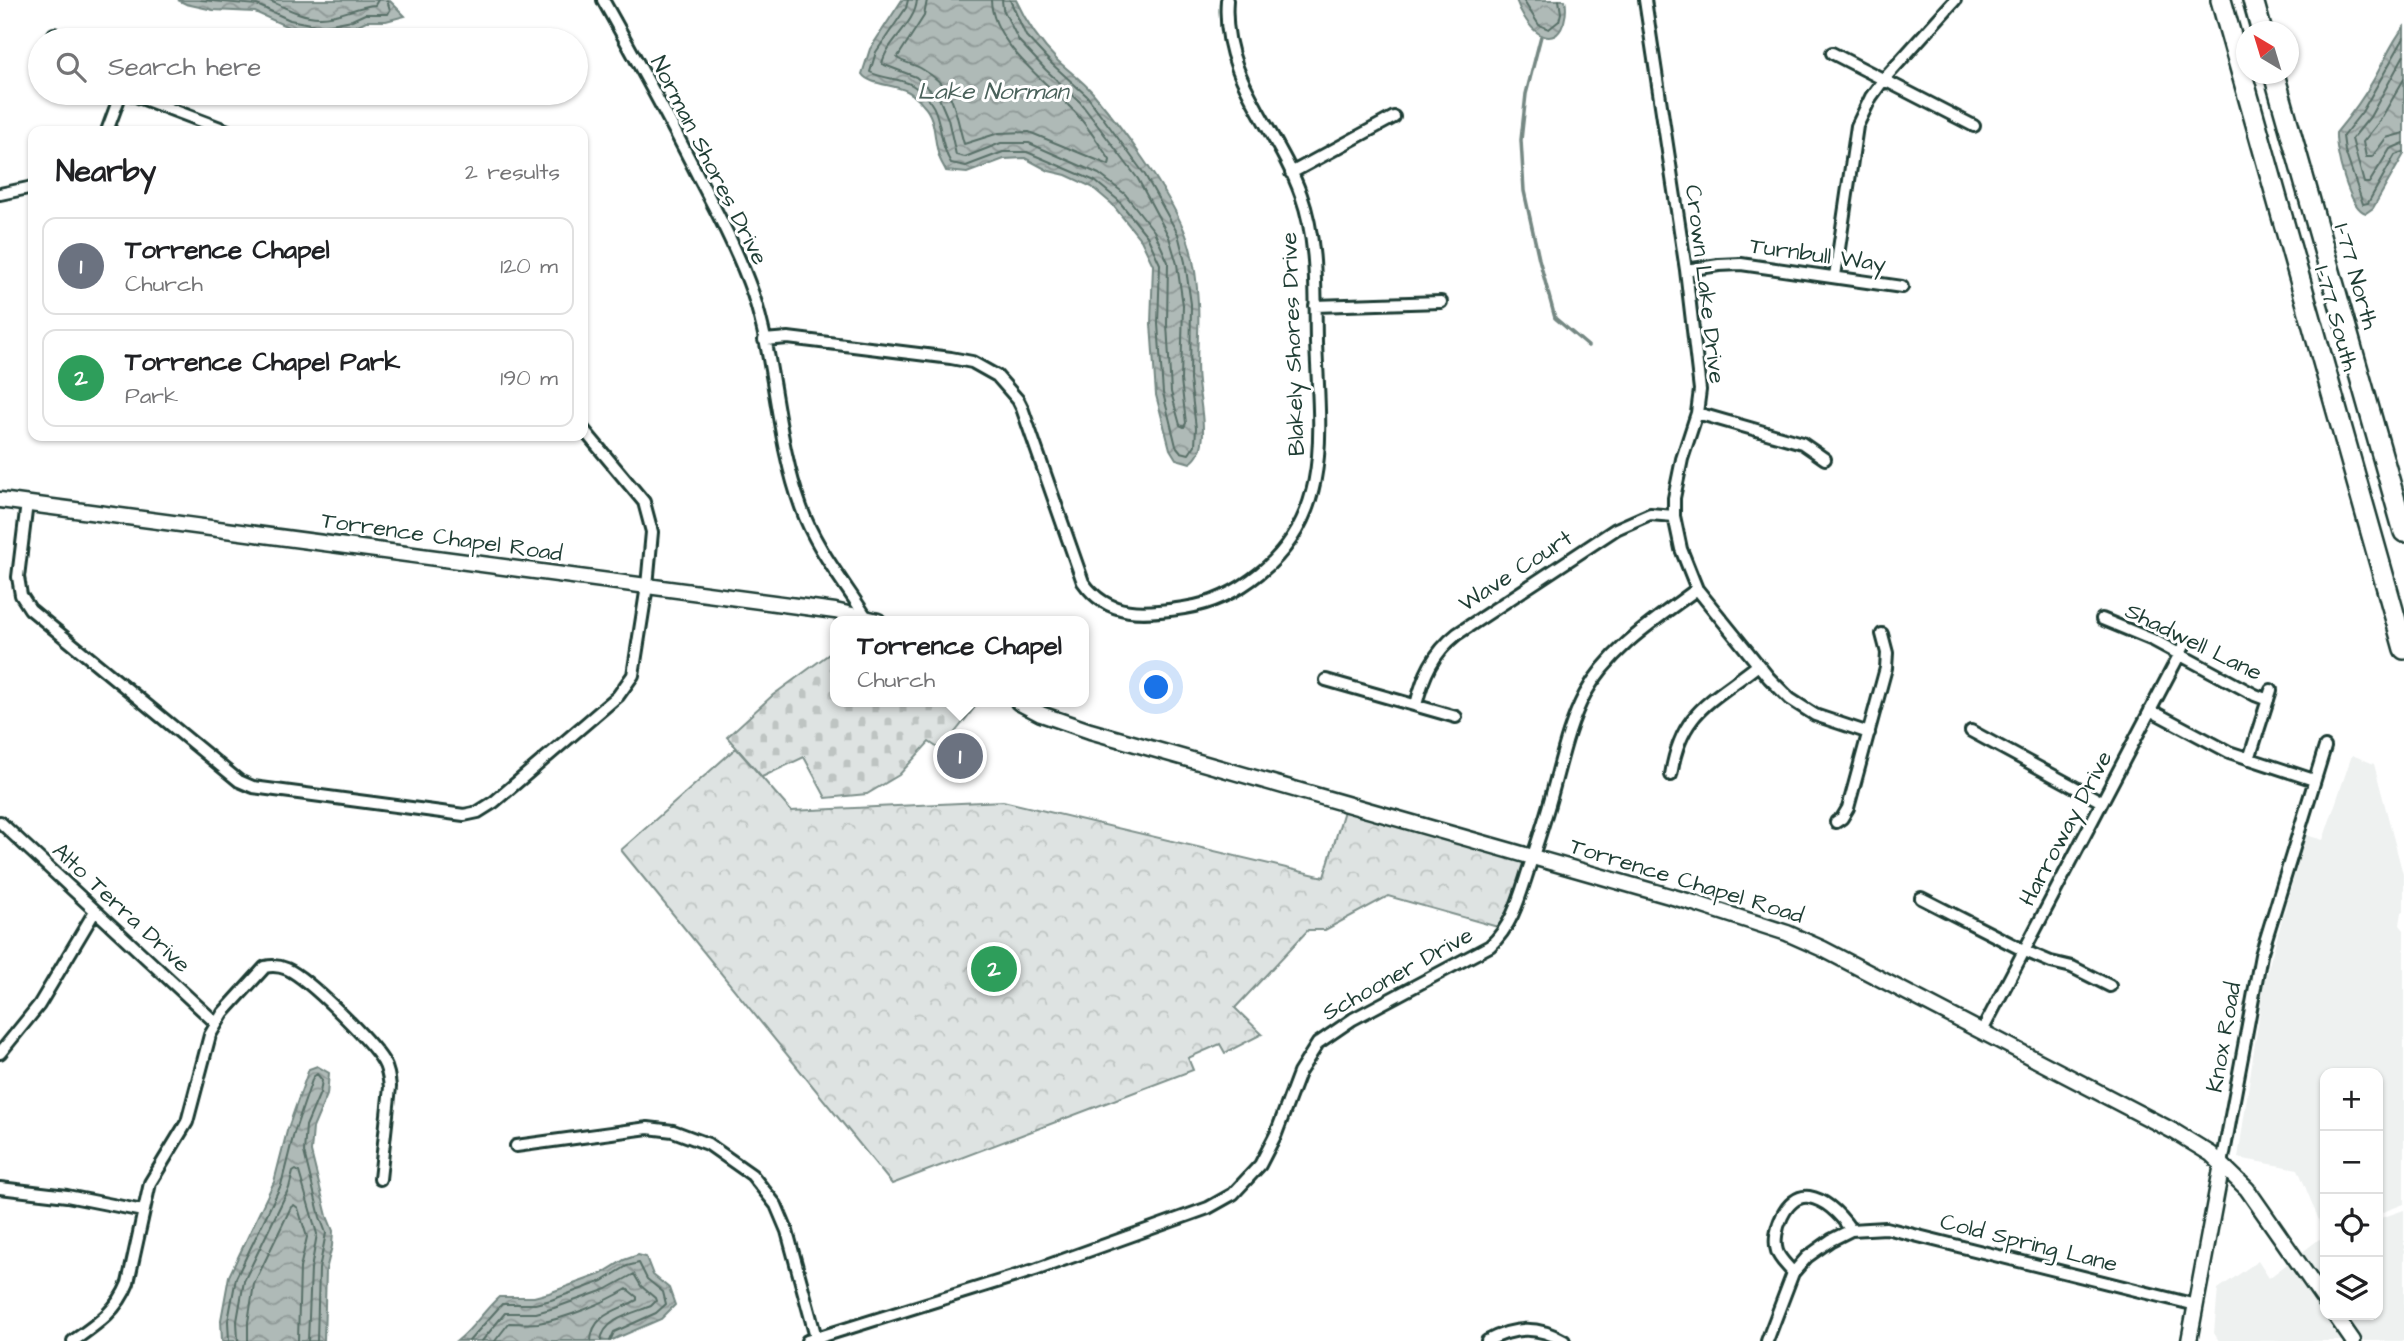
<!DOCTYPE html>
<meta charset="utf-8">
<style>
:root{--surface:#fff;--page:#f2f2f2;--text:#202124;--muted:#757577;--line:#e0e0e0;--accent:#2563eb}
body{margin:0;font-family:"Architects Daughter",sans-serif;background:var(--page);color:var(--text)}
.controls{position:absolute;right:21px;bottom:21px;display:grid;overflow:hidden;border-radius:14px;box-shadow:0 2px 5px #0004}
.controls button{width:63px;height:63px;display:grid;place-items:center;padding:0;border:0;border-bottom:2px solid var(--line);background:var(--surface);color:var(--text);font:35px sans-serif}
.compass{position:absolute;left:2236px;top:21px;width:63px;height:63px;border-radius:50%;background:var(--surface);box-shadow:0 2px 5px #0004;rotate:322deg}
.you{position:absolute;left:1157px;top:688px;width:24px;height:24px;margin:-18px;border:5px solid #fff;border-radius:50%;background:#1a73e8;box-shadow:0 0 0 10px #1a73e833}
.badge{display:grid;place-items:center;width:46px;height:46px;border-radius:50%;background:var(--accent);color:#fff;font-size:23px;font-weight:700}
.pin{position:absolute;translate:-50% -50%;border:4px solid #fff;box-shadow:0 2px 7px #0006}
.popup{position:absolute;left:830px;top:616px;width:259px;height:91px;box-sizing:border-box;display:grid;place-content:center;border-radius:14px;background:var(--surface);filter:drop-shadow(0 2px 5px #0005);font-size:23px;white-space:nowrap;color:var(--muted)}
.popup b{font-size:26px;color:var(--text)}
.popup::after{content:'';position:absolute;left:50%;top:100%;margin-left:-14px;border:14px solid transparent;border-top-color:var(--surface)}
.list{margin:0;padding:0;list-style:none}
h2{display:flex;justify-content:space-between;align-items:center;height:91px;margin:0;padding:0 28px;font-size:30px}
h2 small{font-size:23px;font-weight:400;color:var(--muted)}
.list li{display:grid;grid-template-columns:46px 1fr auto;gap:21px;align-items:center;box-sizing:border-box;height:98px;margin:0 14px 14px;padding:0 14px;border:2px solid var(--line);border-radius:14px}
.list b{display:block;font-size:26px;white-space:nowrap}
.list p{margin:0;font-size:23px;white-space:nowrap;color:var(--muted)}
.list em{font-size:23px;font-style:normal;color:var(--muted)}
.icon{flex:none;width:38px;height:38px;fill:none;stroke:currentColor;stroke-width:2;stroke-linecap:round;stroke-linejoin:round}
.map{position:relative;flex:none;width:2404px;height:1341px;overflow:hidden}
.search{position:absolute;background:var(--surface);box-shadow:0 2px 5px #0004;left:28px;top:28px;width:560px;height:77px;display:flex;align-items:center;gap:18px;box-sizing:border-box;padding:0 24px;border-radius:38px;color:var(--muted);font-size:26px}
.panel{position:absolute;background:var(--surface);box-shadow:0 2px 5px #0004;left:28px;top:126px;width:560px;height:315px;border-radius:14px}
.map>svg:first-child{display:block}
.built{fill:#eef1f0}
.cemetery{fill:url(#cemetery-stones);stroke:#7e908b;stroke-width:2}
.park{fill:url(#park-crowns);stroke:#7e908b;stroke-width:2}
.water{fill:url(#water-waves);stroke:#758883;stroke-width:2}
.lines{fill:none;stroke-linecap:round;stroke-linejoin:round}
.shore{stroke:#596f68;stroke-width:2}
.stream{stroke:#758883;stroke-width:3.5}
.minor-casing{stroke:#1f3d34;stroke-width:16}
.tertiary-casing{stroke:#1f3d34;stroke-width:19}
.motorway-casing{stroke:#1f3d34;stroke-width:24}
.minor{stroke:#fff;stroke-width:10}
.tertiary{stroke:#fff;stroke-width:14}
.motorway{stroke:#fff;stroke-width:19}
.labels{text-anchor:middle;stroke-width:6;stroke-linejoin:round;paint-order:stroke}
.street-label{font-size:23px;fill:#1f3d34;stroke:#fff}
.water-label{font-size:24px;font-style:italic;fill:#4a625b;stroke:#fff}
</style>
<div class="map">
<svg width="2404" height="1341" viewBox="0 0 2404 1341">
<defs>
<pattern id="cemetery-stones" width="16" height="16" patternUnits="userSpaceOnUse" patternTransform="scale(1.75)"><rect width="16" height="16" fill="#dee3e2"/><path d="M2 7V4a2 2 0 0 1 4 0v3zM10 15v-3a2 2 0 0 1 4 0v3z" fill="#bec4c2"/></pattern>
<pattern id="park-crowns" width="20" height="18" patternUnits="userSpaceOnUse" patternTransform="scale(1.75)"><rect width="20" height="18" fill="#dee3e2"/><path d="M2 6a3 3 0 1 1 6 0M12 15a3 3 0 1 1 6 0" fill="none" stroke="#bec4c2"/></pattern>
<pattern id="water-waves" width="16" height="10" patternUnits="userSpaceOnUse" patternTransform="scale(1.75)"><rect width="16" height="10" fill="#afbab7"/><path d="M0 5q4-4 8 0t8 0" fill="none" stroke="#8e9896"/></pattern>
</defs>
<rect width="100%" height="100%" fill="#fff"/>
<filter id="ink" filterUnits="userSpaceOnUse"><feTurbulence type="fractalNoise" baseFrequency=".0143" numOctaves="2"/><feDisplacementMap in="SourceGraphic" scale="14" xChannelSelector="R" yChannelSelector="G"/><feConvolveMatrix kernelMatrix="1 2 1 2 8 2 1 2 1" color-interpolation-filters="sRGB"/></filter>
<g filter="url(#ink)">
<path class="built" d="M2352 755 2374 764 2404 878V911L2402 912 2400 925 2404 930V1204L2378 1214V1073H2325L2324 1233 2298 1169 2238 1158 2264 983 2306 835 2323 840Z
M2404 1210V1341H2219L2214 1333 2218 1289 2258 1261 2269 1278 2318 1240 2325 1238V1315H2378V1219Z"/>
<path class="cemetery" d="M836 649V702H979L941 750 929 742 899 775 867 794 826 798 804 757 762 777 727 737 773 695Z"/>
<path class="park" d="M736 748 791 811 1003 801 1324 877 1346 804 1533 857 1505 929 1388 896 1325 930H1308L1235 1008 1262 1034 1225 1053 1220 1044 1188 1058 1193 1070 892 1184 621 850Z"/>
<path class="water" d="M178 0H389L405 16 386 21H366L354 27 320 34 288 27 255 12 213 10 186 4Z
M902 0H1016C1027 24 1040 43 1058 61 1070 72 1083 81 1093 93 1124 130 1166 187 1184 230 1193 252 1197 280 1198 303 1200 330 1195 357 1198 383 1200 404 1212 450 1190 463L1176 459 1170 449 1156 395 1151 324 1153 265 1141 240 1112 204 1092 187 1066 175 1049 171 1025 158 1004 159 967 173 946 171C944 166 940 161 939 156 933 139 937 119 923 105 919 100 913 94 907 91 894 84 869 85 862 74L870 49Z
M1516 0H1565C1569 17 1560 48 1538 33 1528 26 1520 11 1516 0Z
M2404 27V154L2373 208 2366 213C2349 209 2335 150 2336 133 2350 116 2363 99 2374 79 2384 62 2391 43 2404 27Z
M317 1066 329 1073 327 1095 313 1128 311 1152 327 1216 333 1231 332 1246 326 1270 324 1341H222L221 1320 229 1276 274 1182 287 1131 309 1069Z
M638 1255 646 1257 653 1275 669 1288 675 1305 661 1319 610 1341H457C474 1328 484 1310 499 1297H534L549 1293 601 1274 624 1260Z"/>
<g class="lines">
<path class="shore" d="M201 0 257 5 290 20 320 26 352 20 365 14H388L390 10 387 0
M268 0C284 7 303 18 321 17 340 17 357 6 375 5L378 0
M908 0 906 8 876 52 870 72C882 79 900 78 912 85 948 107 934 135 951 163L966 166 1003 152H1027L1095 181 1118 200 1147 236 1160 264 1158 324 1163 393 1176 446 1181 452 1189 454 1195 445 1196 428 1190 380 1191 304 1185 262 1178 234 1145 175 1087 96 1052 64 1026 36 1010 0
M917 0C915 25 887 40 882 64L916 77 939 98 948 119 956 155 965 157 1001 143H1029L1099 174 1125 194 1154 231 1168 262 1167 324 1171 392 1180 425 1184 427 1186 423 1181 380 1183 305 1177 264 1169 237 1138 179 1080 102 1046 70 1019 41 1003 9 1002 0
M927 0 924 16 897 58C904 63 914 64 922 69 957 89 954 111 964 144L999 133 1029 132 1109 165 1110 160C1098 143 1086 123 1071 108 1044 80 992 42 991 0
M1523 0 1539 25 1549 29 1559 21 1561 13 1559 0
M2404 38 2362 112 2343 136 2345 151 2363 204 2368 203 2395 155 2404 152
M2404 55 2370 117 2352 139 2364 183H2369L2390 149 2404 143
M2404 79 2379 122 2363 142 2366 157H2372L2386 138 2404 133
M229 1341 228 1321 236 1278 281 1185 294 1133 313 1077 317 1074 322 1080 320 1093 306 1126 304 1152 320 1217 326 1233 319 1269 317 1341
M238 1341 237 1321 244 1281 289 1188 293 1172 296 1170 299 1172 317 1234 311 1269 308 1341
M248 1341V1322L254 1284 291 1207 294 1205 298 1208 307 1237 300 1268 298 1341
M469 1341 502 1304H535L551 1300 603 1281 627 1266 639 1263 647 1279 663 1292 666 1304 656 1313 614 1332 610 1341
M482 1341 505 1313H536L554 1308 607 1289 634 1274 641 1286 655 1298 656 1301 651 1306C634 1313 603 1319 601 1341
M495 1341 509 1323C519 1323 529 1324 538 1323 565 1319 604 1303 627 1289L637 1297V1300C617 1311 592 1314 591 1341"/>
<path class="stream" d="M1541 36 1526 94 1521 140 1524 191 1539 259 1555 318 1588 346"/>
<g class="minor-casing">
<path id="minor" d="M603 0C636 59 669 118 699 178 719 216 739 254 753 294 776 363 776 439 801 507 815 547 843 581 866 617
M1645 0 1686 270 1700 390 1697 413 1682 459 1674 498V516L1681 549 1697 589 1769 678 1790 699 1815 715 1869 733
M54 34 56 40
M1832 53 1974 126
M128 93 228 131
M107 131 121 93
M1291 173 1394 117
M0 194 33 187
M1686 270 1719 265 1741 264 1902 287
M1835 276 1857 126 1871 97 1884 79 1955 0
M1315 306 1441 302
M764 340 788 338 951 358 972 362 997 376 1018 400 1022 408 1083 582C1108 618 1145 614 1184 608 1211 604 1238 591 1260 573 1334 513 1319 427 1316 342 1315 294 1318 242 1301 195 1277 127 1221 78 1227 0
M1697 413 1802 443 1825 459
M27 503 18 577 21 595 30 609 239 781 253 787 464 815 478 812 494 802 618 696 633 675 647 586 652 532 644 502 583 429
M2102 619 2153 640 2255 695 2268 700
M1326 680 1456 717
M1416 705C1423 676 1433 653 1457 634L1616 529 1650 514 1674 516
M2150 710 2229 752 2314 780
M1971 731 2102 802
M2249 759 2271 690
M1671 775C1681 710 1712 702 1758 665
M0 822 216 1023
M1836 822 1842 818 1848 808 1886 668 1887 653 1882 634
M1921 898 2025 951 2051 962 2072 967 2110 986
M1982 1031 2185 644
M0 1053 39 1005 95 911
M516 1146 648 1128 673 1131 708 1144 752 1175 776 1205 787 1231 817 1341
M2222 1164 2261 955 2325 747
M0 1188 67 1196 143 1211
M1793 1273C1789 1267 1779 1259 1777 1251 1771 1233 1786 1194 1809 1197 1827 1200 1842 1217 1851 1230
M73 1341C97 1324 117 1311 128 1283L150 1183 187 1122 210 1035 223 1013 265 967C273 965 280 966 287 969 309 979 370 1040 383 1061 388 1069 389 1078 390 1087L380 1179
M807 1341 1035 1270 1208 1208 1233 1194 1260 1165 1276 1134 1299 1073 1318 1043 1353 1019 1490 946C1512 926 1519 899 1528 871 1537 844 1546 817 1553 790 1562 757 1569 724 1585 694 1610 648 1657 619 1697 589
M1487 1341C1514 1327 1537 1325 1564 1341
M1767 1341 1793 1273 1807 1257 1831 1240 1851 1230 1886 1228 2196 1305"/>
</g>
<g class="tertiary-casing">
<path id="tertiary" d="M0 500 835 611 878 621
M1018 702 1041 714 1090 731 1694 903 1787 933 1823 949 2175 1132 2211 1154 2247 1189 2325 1301
M2335 1315 2353 1341
M2189 1341 2222 1164"/>
</g>
<g class="motorway-casing">
<path id="motorway" d="M2221 0 2404 649
M2253 0 2262 32
M2274 74 2404 532"/>
</g>
<use href="#minor" class="minor"/>
<use href="#tertiary" class="tertiary"/>
<use href="#motorway" class="motorway"/>
</g>
</g>
<g class="labels">
<g class="street-label">
<text transform="translate(710 160) rotate(63)" y="8">Norman Shores Drive</text>
<text transform="translate(1818 254) rotate(8)" y="8">Turnbull Way</text>
<text transform="translate(2357 276) rotate(74)" y="8">I-77 North</text>
<text transform="translate(1706 284) rotate(83)" y="8">Crown Lake Drive</text>
<text transform="translate(2337 318) rotate(74)" y="8">I-77 South</text>
<text transform="translate(1292 344) rotate(-92)" y="8">Blakely Shores Drive</text>
<text transform="translate(442 536) rotate(8)" y="8">Torrence Chapel Road</text>
<text transform="translate(1515 570) rotate(-33)" y="8">Wave Court</text>
<text transform="translate(2194 641) rotate(26)" y="8">Shadwell Lane</text>
<text transform="translate(2065 828) rotate(-62)" y="8">Harroway Drive</text>
<text transform="translate(1687 880) rotate(17)" y="8">Torrence Chapel Road</text>
<text transform="translate(122 907) rotate(43)" y="8">Alto Terra Drive</text>
<text transform="translate(1397 973) rotate(-29)" y="8">Schooner Drive</text>
<text transform="translate(2223 1037) rotate(-80)" y="8">Knox Road</text>
<text transform="translate(2029 1242) rotate(14)" y="8">Cold Spring Lane</text>
</g>
<g class="water-label">
<text x="993" y="99">Lake Norman</text>
</g>
</g>
</svg>
<div class="controls">
<button>+</button>
<button>−</button>
<button><svg class="icon" aria-label="locate" viewBox="0 0 24 24"><circle cx="12" cy="12" r="6"/><path d="M12 2v4M12 18v4M2 12h4M18 12h4"/></svg></button>
<button><svg class="icon" aria-label="layers" viewBox="0 0 24 24"><path d="M12 4l9 5-9 5-9-5zM3 14l9 5 9-5"/></svg></button>
</div>
<svg class="compass" viewBox="-18 -18 36 36"><path d="M0-13l5 13h-10z" fill="#e53935"/><path d="M0 13l5-13h-10z" fill="#757577"/></svg>
<div class="you"></div>
<div class="pin badge" style="left:960px;top:756px;background:#6b7280">1</div>
<div class="popup"><b>Torrence Chapel</b>Church</div>
<div class="pin badge" style="left:994px;top:969px;background:#2e9e5b">2</div>
<div class="search"><svg class="icon" aria-label="search" viewBox="0 0 24 24"><circle cx="10" cy="10" r="6"/><path d="M15 15l6 6"/></svg>Search here</div>
<section class="panel">
<h2>Nearby<small>2 results</small></h2>
<ul class="list">
<li><span class="badge" style="background:#6b7280">1</span><div><b>Torrence Chapel</b><p>Church</p></div><em>120 m</em></li>
<li><span class="badge" style="background:#2e9e5b">2</span><div><b>Torrence Chapel Park</b><p>Park</p></div><em>190 m</em></li>
</ul>
</section>
</div>
